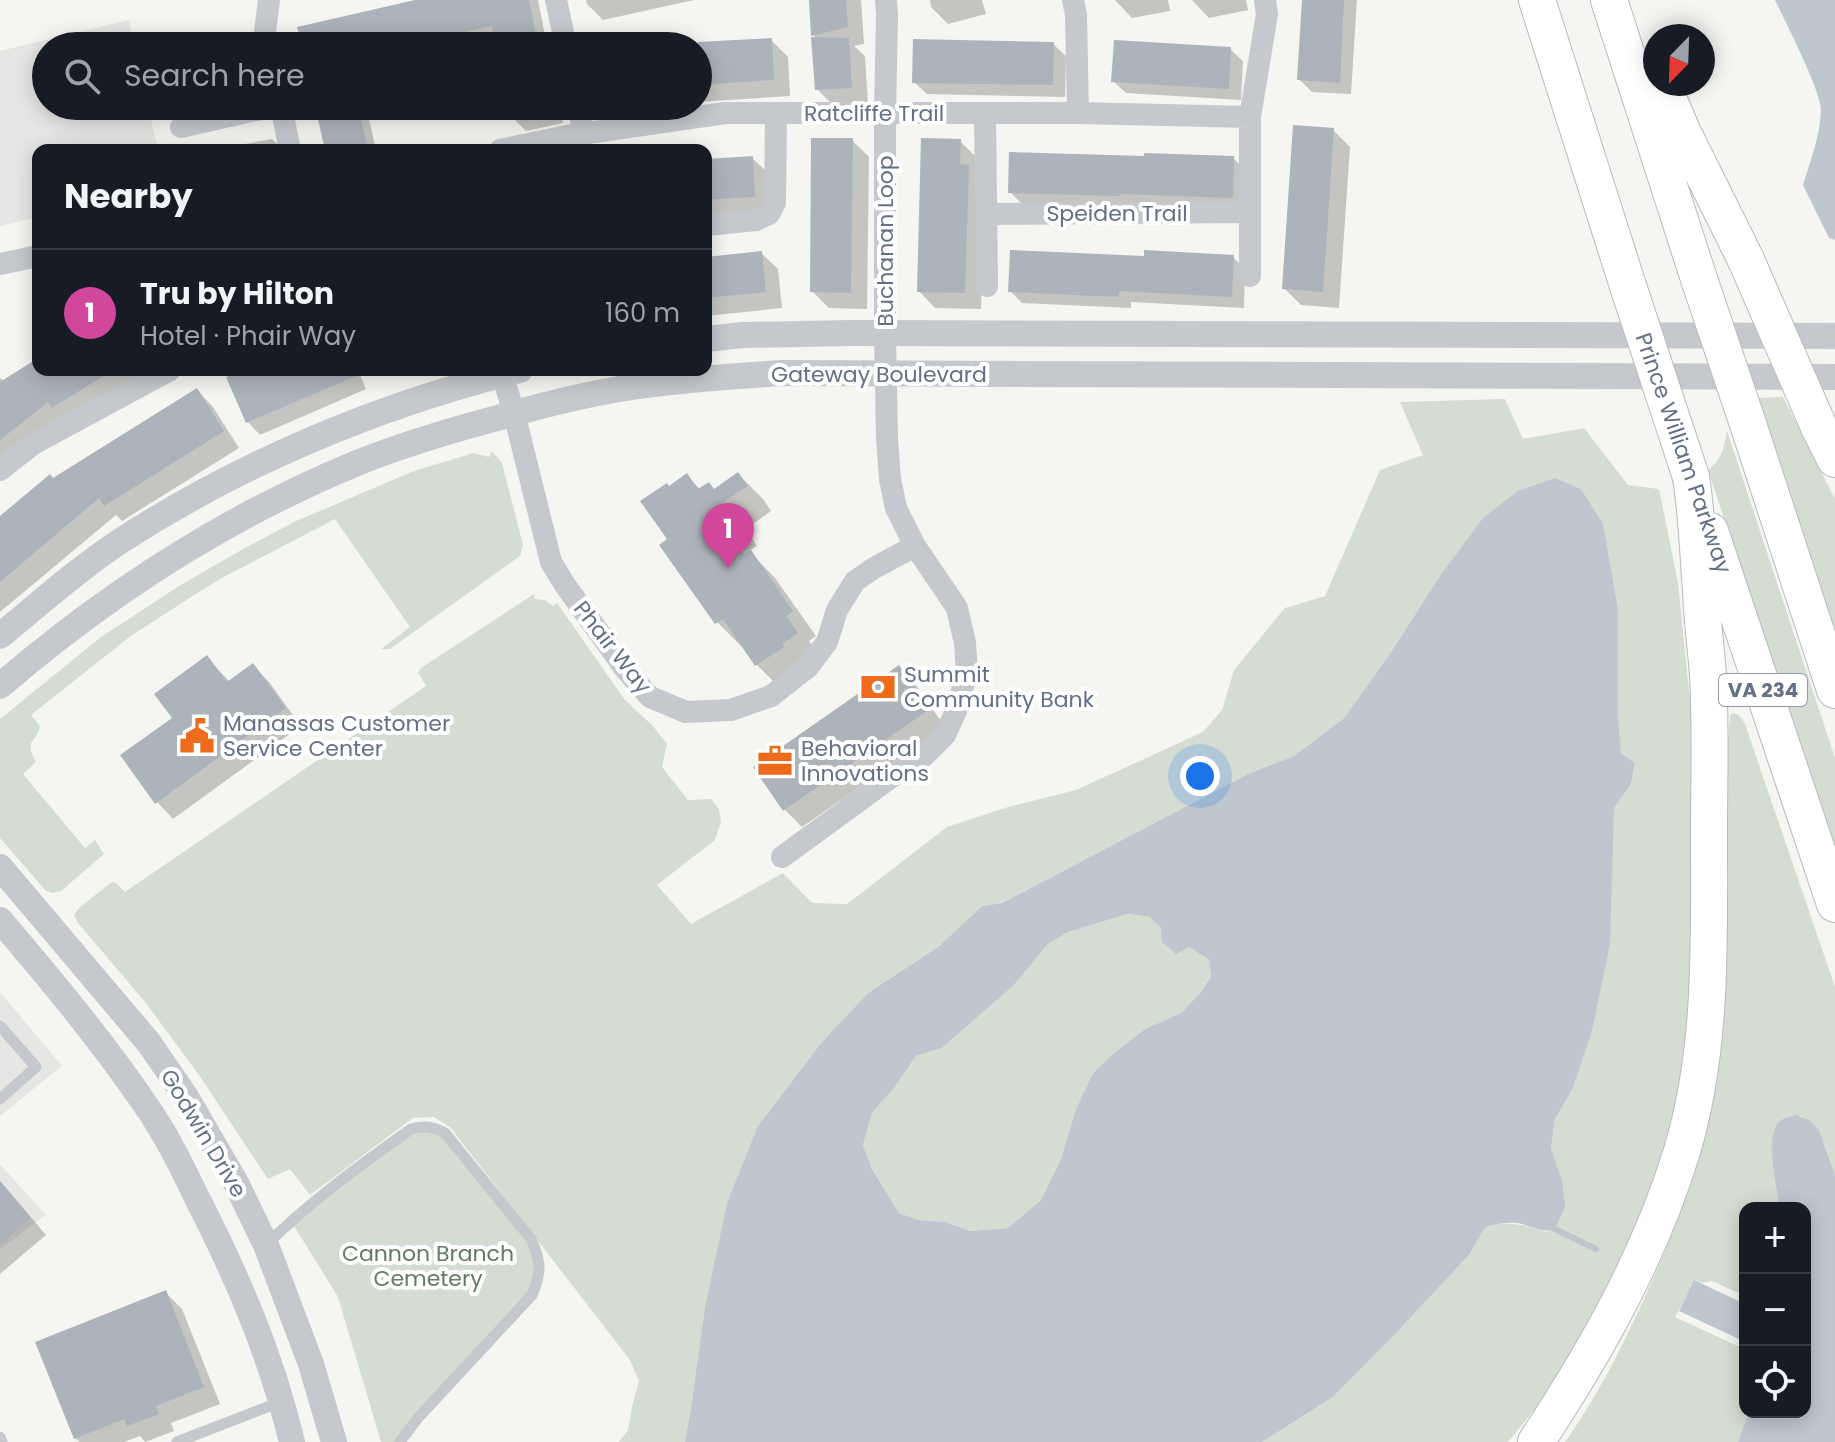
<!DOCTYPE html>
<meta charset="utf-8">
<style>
:root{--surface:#171b24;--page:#20242c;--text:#f1f3f6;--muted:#9ea1a6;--line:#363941;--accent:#ed6b1a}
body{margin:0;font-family:Poppins,sans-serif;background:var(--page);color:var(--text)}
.controls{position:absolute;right:24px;bottom:24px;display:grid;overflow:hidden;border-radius:16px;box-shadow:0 4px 20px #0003}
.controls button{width:72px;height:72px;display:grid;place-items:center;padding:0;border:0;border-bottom:2px solid var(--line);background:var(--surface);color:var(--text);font:40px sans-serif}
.compass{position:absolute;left:1643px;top:24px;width:72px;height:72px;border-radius:50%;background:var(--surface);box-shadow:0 4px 20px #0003;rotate:203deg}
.you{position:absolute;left:1200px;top:776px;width:28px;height:28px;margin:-20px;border:6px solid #fff;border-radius:50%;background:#1a73e8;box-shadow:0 0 0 12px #1a73e833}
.badge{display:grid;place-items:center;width:52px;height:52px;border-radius:50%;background:var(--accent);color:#fff;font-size:26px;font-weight:700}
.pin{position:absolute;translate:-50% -66px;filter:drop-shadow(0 2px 4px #0008)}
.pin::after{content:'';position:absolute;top:42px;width:28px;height:24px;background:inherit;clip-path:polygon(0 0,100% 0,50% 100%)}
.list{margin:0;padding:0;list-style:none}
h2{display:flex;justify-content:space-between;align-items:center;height:104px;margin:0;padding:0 32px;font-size:34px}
h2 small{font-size:26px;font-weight:400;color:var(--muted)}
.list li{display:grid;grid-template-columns:52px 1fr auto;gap:24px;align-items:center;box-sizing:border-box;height:128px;padding:0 32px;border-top:2px solid var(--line)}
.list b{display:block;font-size:30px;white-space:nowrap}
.list p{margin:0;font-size:26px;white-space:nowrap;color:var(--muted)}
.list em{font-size:26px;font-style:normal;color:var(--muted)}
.icon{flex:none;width:44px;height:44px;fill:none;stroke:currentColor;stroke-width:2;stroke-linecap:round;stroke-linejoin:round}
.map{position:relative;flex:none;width:1835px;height:1442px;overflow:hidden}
.search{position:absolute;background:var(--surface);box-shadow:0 4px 20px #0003;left:32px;top:32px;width:680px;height:88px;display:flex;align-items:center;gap:20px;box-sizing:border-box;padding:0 28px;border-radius:44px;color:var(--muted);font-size:30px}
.panel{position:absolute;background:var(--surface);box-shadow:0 4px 20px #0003;left:32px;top:144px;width:680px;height:232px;border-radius:16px}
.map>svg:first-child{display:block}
.built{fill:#e6e6e5}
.green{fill:#d5ddd3}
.water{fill:#bec7ce;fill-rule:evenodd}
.shadow{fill:#0003}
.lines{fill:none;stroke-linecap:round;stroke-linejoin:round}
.stream{stroke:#bec7ce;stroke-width:6}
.building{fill:#adb3ba}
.trunk-casing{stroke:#b7babe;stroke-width:38}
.service{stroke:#c5c8cc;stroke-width:11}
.minor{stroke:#c5c8cc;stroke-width:22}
.tertiary{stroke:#c5c8cc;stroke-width:26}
.trunk{stroke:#fff;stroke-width:36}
.trunk-bridge-casing{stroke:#b7babe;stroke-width:38;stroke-linecap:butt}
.trunk-bridge{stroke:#fff;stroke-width:36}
.labels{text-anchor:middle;stroke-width:8;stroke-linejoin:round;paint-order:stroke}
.shield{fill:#fff;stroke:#929baa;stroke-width:2}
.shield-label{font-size:20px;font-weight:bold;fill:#637085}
.street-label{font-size:22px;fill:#637085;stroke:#fff}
.poi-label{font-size:22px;fill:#637085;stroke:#fff;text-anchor:start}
.park-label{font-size:22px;fill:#637b62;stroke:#fff}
</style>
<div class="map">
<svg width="1835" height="1442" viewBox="0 0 1835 1442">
<rect width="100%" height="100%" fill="#f5f6f2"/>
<path class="built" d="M129 20 135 46H46V106H148L158 150H38V217L0 226V51Z
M0 992 62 1066 0 1116Z
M0 1164 46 1215 0 1249Z"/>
<path class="green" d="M1783 397 1835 499V637L1756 398Z
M1505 399 1523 439 1584 428 1628 485 1659 489 1678 583 1691 710 1696 951 1692 1042 1646 1226 1566 1371 1508 1442H1262L1333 1397 1398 1331 1469 1255 1485 1226C1510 1221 1524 1225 1548 1232L1562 1180 1551 1148 1555 1119 1572 1090 1614 808 1631 784 1635 764 1621 753 1618 714 1394 648 1344 718 1294 756 1248 774 1002 903 982 906 938 947 868 993 821 1043 758 1126 685 1442H619L628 1430 632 1407 639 1381 630 1360 450 1127 434 1117 413 1118 310 1195 290 1169 268 1179 199 1075 145 1002 78 923 74 915 80 907 112 882 116 883 125 892 426 686 418 672 421 668 534 594 535 599 545 600 553 606 557 603 625 700 653 726 667 744 662 767 688 800 711 799 719 809 721 822 715 840 657 885 691 924 783 873 812 903 847 904 947 827 1008 807 1076 790 1203 732 1222 710 1234 670 1285 608 1325 596 1380 470 1423 455 1400 402Z
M1727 431 1835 758V853L1708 470C1722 460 1724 447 1727 431Z
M492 451 502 463 523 545 520 556 390 649H381L410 627 335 519 218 580 132 635 31 715 40 726C36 744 23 739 36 762L23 774 85 848 95 840 104 854 61 891 53 893 46 891 0 838V719L101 637 179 586 243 549 296 521 414 471 473 453 489 457Z
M1732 713C1739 714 1742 718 1745 724L1835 987V1174C1827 1152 1823 1127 1801 1116L1772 1146 1780 1208H1745V1296L1712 1281 1702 1283 1695 1280 1675 1317 1742 1348 1745 1347V1412H1749L1738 1442H1565C1597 1397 1621 1349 1644 1299 1684 1212 1715 1122 1723 1027 1729 950 1723 873 1724 796 1725 770 1728 744 1730 717Z
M1128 914 1149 917 1161 928 1209 960 1211 975 1200 993 1181 1013 1145 1029 1115 1052 1093 1073 1076 1109 1061 1159 1041 1200 1008 1228 970 1231 946 1222 919 1220 899 1213 872 1169 863 1145 872 1113 894 1088 916 1056 942 1048 1013 986 1048 944 1068 932Z
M434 1127 531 1239 539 1280 400 1442H381L338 1297 291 1221 411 1129Z"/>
<path class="water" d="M1775 0H1835V240L1829 238 1803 185C1810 162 1820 136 1821 111 1822 93 1785 21 1775 0Z
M1555 478 1581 489 1603 524 1618 609V714L1621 753 1635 763 1631 784 1614 808 1610 944 1592 1031 1572 1090 1555 1119 1551 1148 1562 1180 1565 1207 1555 1229C1542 1234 1530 1225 1517 1223 1506 1222 1496 1224 1485 1227L1469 1255 1398 1331 1333 1397 1262 1442H685L691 1409 705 1308 727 1203 758 1126 821 1043 868 993 938 947 982 906 1002 903 1248 774 1294 756 1344 718 1394 648 1440 576 1483 518 1518 491ZM1128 914 1149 917 1161 928 1162 942 1176 954 1189 947 1209 960 1211 976 1200 993 1181 1013 1145 1029 1115 1052 1093 1073 1076 1109 1061 1159 1041 1200 1008 1228 970 1231 946 1222 919 1220 899 1213 872 1169 863 1145 872 1113 894 1088 916 1056 942 1048 1013 986 1048 944 1068 932Z
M1796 1115 1809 1120 1819 1130 1835 1174V1442H1738L1749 1412H1805V1208H1780C1777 1188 1765 1140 1778 1123 1782 1118 1789 1117 1796 1115Z
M1694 1280 1745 1304V1342L1679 1311Z"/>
<path class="shadow" d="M427 0H538L547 46H499L497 39 466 46H304Z
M586 0H694L603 20 587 4Z
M811 0H861L864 44 854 46 865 56 868 104 834 106 817 89V39L813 35Z
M930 0H982L986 14 948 24 931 7Z
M1115 0H1168L1170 11 1132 18Z
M1192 0H1246L1248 10 1209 18Z
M1304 0H1357L1351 94 1312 92 1299 79Z
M771 40 788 57 790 96 698 102V46H672Z
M250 41 255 46H227Z
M1053 44 1066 56 1065 97 927 94 914 82Z
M1230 49 1243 61 1241 100 1126 93 1113 81Z
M182 106H202L185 109Z
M317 106H366L376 150H327Z
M511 106H559L563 123 526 131 513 118Z
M1333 130 1350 147 1339 308 1301 305 1284 288Z
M272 139 284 150H212Z
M852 140 869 157 867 309 829 308 812 291Z
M960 141 977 158 985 183 981 309 935 308 919 291Z
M752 158 769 174 771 213 706 217V161Z
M1233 158 1246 171 1245 209 1023 205 1010 192Z
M761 253 778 269 782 308 706 316V259Z
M1233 257 1245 269 1244 308 1131 302V308L1022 303 1010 291 1146 258Z
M38 361V370H156L0 470V378L5 381Z
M248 370H358L366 389 260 435 248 422 229 378Z
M197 390 213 407 239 448 122 521 116 515 0 612V519L53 481Z
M738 474 763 499 771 511 746 529 757 546 749 551 775 578 816 636 809 641 821 659 782 690 757 665 743 646 742 647 717 622 669 540 670 488 687 476 701 490H715Z
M207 658 230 682 253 666 269 682 301 726 173 819 157 802 174 718Z
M899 668 916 685 945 727 802 827 785 810 755 768Z
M0 1181 46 1235 0 1274Z
M166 1293 182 1309 220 1404 171 1423 174 1431 145 1442 140 1436 124 1442H80L75 1438Z"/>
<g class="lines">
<path class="stream" d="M1555 1229 1596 1249"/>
</g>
<path class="building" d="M415 0H529L538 46H496L492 26 398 46H302L297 27Z
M809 0H846L848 27 811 36Z
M1302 0H1344L1340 83 1297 80Z
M811 37 849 38 852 88 815 90Z
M772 38 774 80 698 85V42Z
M913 39 1054 42 1053 85 912 83Z
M1114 40 1231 47 1229 89 1111 82Z
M315 106H358L368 150H325Z
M1293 125 1334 128 1323 292 1282 289Z
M811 138H853L851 293 810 292Z
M921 138 961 139 960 164 969 165 965 293 917 292Z
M1009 152 1144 156V153L1234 156 1233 198 1120 194V196L1008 193Z
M753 156 755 197 706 200V159Z
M1010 250 1144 256V250L1234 255 1232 297 1119 291V297L1008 292Z
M762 251 766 292 706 298V257Z
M38 358V370H113L52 408 48 402 0 440V382Z
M243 370H370L246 423 226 377Z
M197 388 224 431 104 506 99 498 0 582V516L50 474 53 478Z
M738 472 748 486 722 503 734 520 724 527 744 555 751 550 793 611 786 616 798 633 782 644 784 647 755 666 723 619 715 624 659 545 667 539 640 501 667 483 669 486 687 473 698 489 709 482 714 489Z
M207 655 227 682 253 663 286 708 155 804 120 755 172 718 154 694Z
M899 665 930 709 783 811 753 767Z
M0 1181 31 1218 0 1244Z
M166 1290 204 1387 156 1406 159 1414 127 1426 124 1419 74 1439 35 1342Z"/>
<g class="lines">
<g class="trunk-casing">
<path id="trunk" d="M1537 0 1628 286
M1609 0 1700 282
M1662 84 1683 133 1746 260
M1748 424 1835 690
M1819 427 1835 459
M1710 531 1835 904
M1536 1442C1596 1351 1650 1256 1682 1151 1713 1048 1709 939 1709 833 1709 780 1711 728 1708 675 1706 647 1702 619 1701 591 1698 553 1697 515 1691 477"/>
</g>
<path class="service" d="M0 1026 36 1067 0 1099
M266 1245C312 1200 359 1166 411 1129 425 1125 433 1127 445 1133L531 1239C541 1262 542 1272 532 1295L417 1419 400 1442
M0 1437 2 1442
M177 1442 280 1402"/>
<path class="minor" d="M556 0 566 46
M1073 0 1076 15 1078 113
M268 46 265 32 269 0
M281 106 290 150
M578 106 584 133
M985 113 987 286
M181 127 274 106
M500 150 567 136 725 113H1078L1250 117
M986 214 1249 212
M706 225 756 220 769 214 775 203 776 114
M0 264 38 256
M1250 276V117L1267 14 1265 0
M501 370 514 413 551 562 565 585 626 670 650 697 686 712 731 710 771 696 808 667 827 642 837 610 855 581 874 568 915 546
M0 470 33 444 170 370
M782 857 890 778 925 755 945 735 956 711 967 673 965 643 957 608 915 546 896 508 890 479 887 438 885 333V114L887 15 886 0"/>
<path class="tertiary" d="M706 339 743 335 852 333 1835 336
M0 636C38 605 78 569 119 542 240 463 379 405 520 370
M0 686C107 594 226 517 357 463 404 444 452 430 501 417 539 406 579 396 619 389 672 380 727 377 781 373L1835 377
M0 867 149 1043 186 1097 236 1183 266 1245 311 1364 334 1442
M0 920C51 980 103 1042 147 1107 167 1136 182 1167 197 1198 238 1278 271 1355 292 1442"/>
<use href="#trunk" class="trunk"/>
<g class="trunk-bridge-casing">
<path id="trunk-bridge" d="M1746 260 1819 427
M1700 282 1748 424
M1628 286 1691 477"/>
</g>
<use href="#trunk-bridge" class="trunk-bridge"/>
</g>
<defs>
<g id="bank-bare" transform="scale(2.76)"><path d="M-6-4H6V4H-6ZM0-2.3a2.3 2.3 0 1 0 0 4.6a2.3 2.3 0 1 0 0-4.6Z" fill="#ed6b1a" stroke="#fff" stroke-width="2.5" paint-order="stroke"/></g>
<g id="civic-bare" transform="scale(2.76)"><path d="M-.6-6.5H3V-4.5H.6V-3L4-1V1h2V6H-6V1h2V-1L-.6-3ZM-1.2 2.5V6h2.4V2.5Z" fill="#ed6b1a" stroke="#fff" stroke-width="2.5" paint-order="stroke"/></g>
<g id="office-bare" transform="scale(2.76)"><path d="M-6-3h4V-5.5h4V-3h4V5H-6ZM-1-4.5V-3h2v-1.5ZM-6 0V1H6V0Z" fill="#ed6b1a" stroke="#fff" stroke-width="2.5" paint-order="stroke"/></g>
</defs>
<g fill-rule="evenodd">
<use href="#bank-bare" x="878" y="687"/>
<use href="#civic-bare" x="197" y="736"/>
<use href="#office-bare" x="775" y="761"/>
</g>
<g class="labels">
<rect class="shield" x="1719" y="674" width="88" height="32" rx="6"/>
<g class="shield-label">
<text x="1763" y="697">VA 234</text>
</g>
<g class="street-label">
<text x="874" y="121">Ratcliffe Trail</text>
<text x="1117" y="221">Speiden Trail</text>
<text transform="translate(885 241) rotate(-90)" y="8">Buchanan Loop</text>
<text x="879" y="382">Gateway Boulevard</text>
<text transform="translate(1684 453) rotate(71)" y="8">Prince William Parkway</text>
<text transform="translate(613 647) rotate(52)" y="8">Phair Way</text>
<text transform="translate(204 1133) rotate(59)" y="8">Godwin Drive</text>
</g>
<g class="poi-label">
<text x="904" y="682">Summit<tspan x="904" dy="25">Community Bank</tspan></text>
<text x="223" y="731">Manassas Customer<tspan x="223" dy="25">Service Center</tspan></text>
<text x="801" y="756">Behavioral<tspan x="801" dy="25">Innovations</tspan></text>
</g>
<g class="park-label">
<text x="428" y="1261">Cannon Branch<tspan x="428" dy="25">Cemetery</tspan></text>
</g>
</g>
</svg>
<div class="controls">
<button>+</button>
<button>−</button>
<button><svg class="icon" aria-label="locate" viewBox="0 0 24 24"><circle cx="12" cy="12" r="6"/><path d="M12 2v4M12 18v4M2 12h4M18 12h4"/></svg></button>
</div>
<svg class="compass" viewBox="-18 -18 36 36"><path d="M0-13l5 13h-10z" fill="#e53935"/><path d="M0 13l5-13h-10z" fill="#9ea1a6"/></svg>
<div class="you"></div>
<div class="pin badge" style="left:728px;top:569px;background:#d1479c">1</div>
<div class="search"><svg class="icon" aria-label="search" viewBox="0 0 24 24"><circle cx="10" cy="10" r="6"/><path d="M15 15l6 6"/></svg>Search here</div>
<section class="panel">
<h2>Nearby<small></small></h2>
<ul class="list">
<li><span class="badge" style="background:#d1479c">1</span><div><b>Tru by Hilton</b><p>Hotel · Phair Way</p></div><em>160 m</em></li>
</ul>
</section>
</div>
